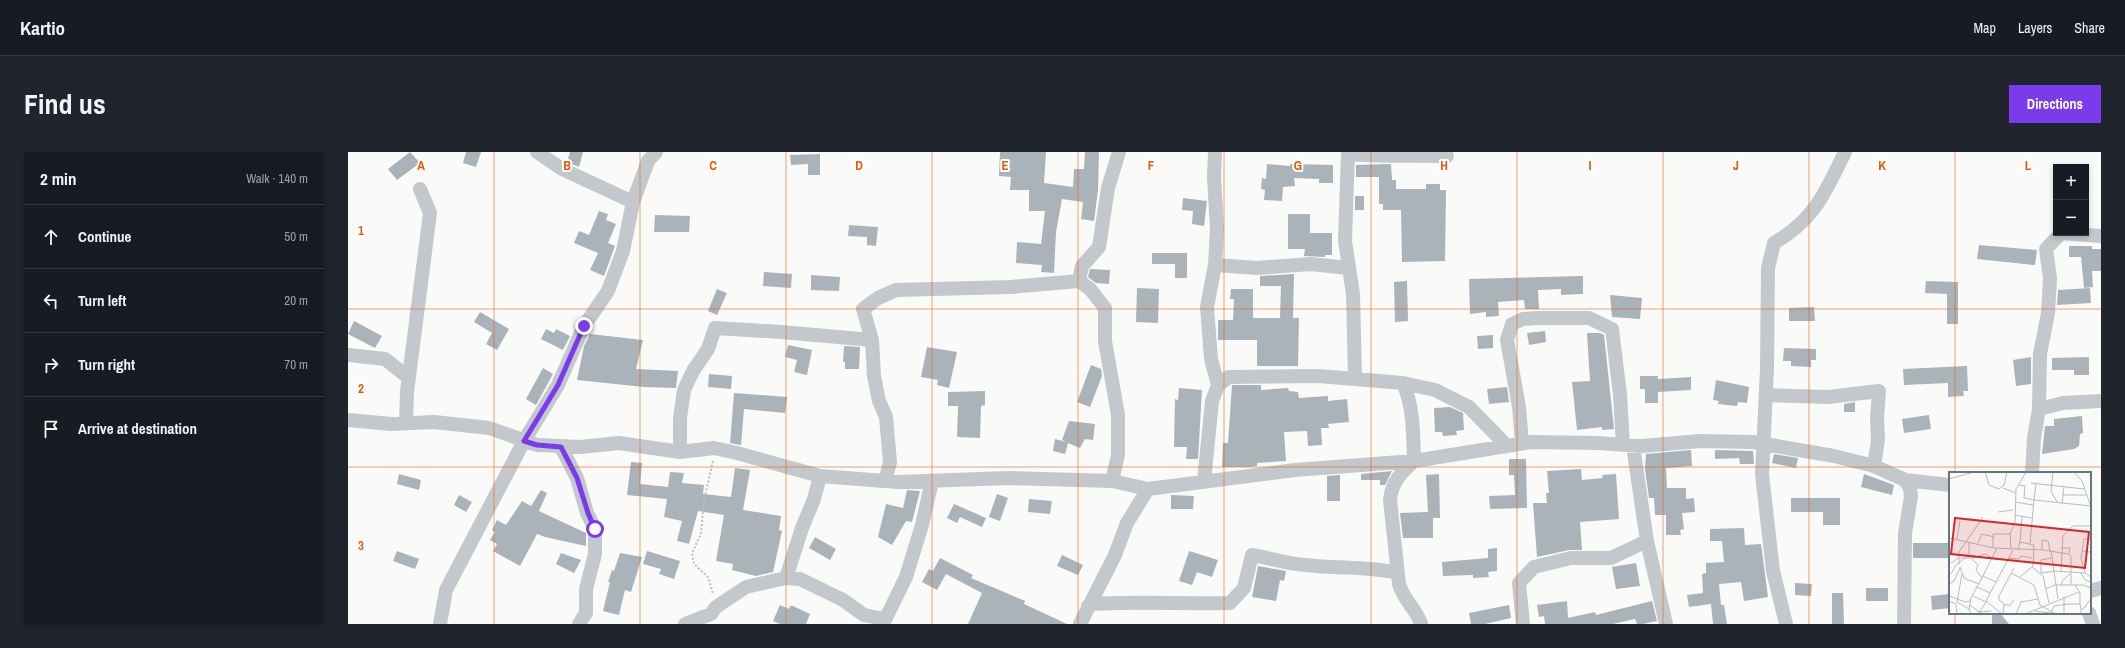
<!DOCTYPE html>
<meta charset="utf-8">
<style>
:root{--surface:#171b24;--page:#20242c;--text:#f1f3f6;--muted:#9ea1a6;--line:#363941;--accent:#7c3aed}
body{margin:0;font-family:"Archivo Narrow",sans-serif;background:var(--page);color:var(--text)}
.controls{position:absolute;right:12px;top:12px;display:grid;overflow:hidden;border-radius:0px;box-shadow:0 2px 6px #0003}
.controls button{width:36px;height:36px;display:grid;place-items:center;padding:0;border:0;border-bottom:1px solid var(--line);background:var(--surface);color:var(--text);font:20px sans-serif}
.stop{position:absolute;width:12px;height:12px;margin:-9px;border:3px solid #7c3aed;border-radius:50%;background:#fff}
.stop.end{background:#7c3aed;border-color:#fff;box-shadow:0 1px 4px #0008}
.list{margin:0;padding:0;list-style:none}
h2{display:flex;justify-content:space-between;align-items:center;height:52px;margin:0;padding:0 16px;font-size:17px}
h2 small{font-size:13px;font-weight:400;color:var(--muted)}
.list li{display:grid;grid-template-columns:26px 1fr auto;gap:12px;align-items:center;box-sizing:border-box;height:64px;padding:0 16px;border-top:1px solid var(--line)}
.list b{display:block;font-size:15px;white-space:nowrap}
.list em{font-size:13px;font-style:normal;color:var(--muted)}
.icon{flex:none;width:22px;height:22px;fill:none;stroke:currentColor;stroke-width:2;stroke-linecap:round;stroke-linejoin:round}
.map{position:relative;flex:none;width:1753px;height:472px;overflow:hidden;border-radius:0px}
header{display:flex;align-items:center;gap:24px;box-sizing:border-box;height:56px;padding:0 20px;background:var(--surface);border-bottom:1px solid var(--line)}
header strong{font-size:19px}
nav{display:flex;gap:22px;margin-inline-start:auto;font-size:14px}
.intro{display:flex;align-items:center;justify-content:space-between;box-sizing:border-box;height:96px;padding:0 24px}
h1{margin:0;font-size:28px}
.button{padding:10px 18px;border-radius:0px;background:var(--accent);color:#fff;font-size:14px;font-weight:700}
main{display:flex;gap:24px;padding:0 24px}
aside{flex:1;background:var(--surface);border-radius:0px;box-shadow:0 2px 6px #0003}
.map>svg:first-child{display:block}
.building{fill:#aab3b9}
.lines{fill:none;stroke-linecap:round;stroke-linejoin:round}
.path{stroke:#bbbfc2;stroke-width:2;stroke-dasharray:2 2;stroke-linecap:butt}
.minor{stroke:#c3c8cc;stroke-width:14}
.route{stroke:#7c3aed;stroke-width:5}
.grid{fill:none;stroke:#e8590c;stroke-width:1;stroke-opacity:0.55}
.inset-road{fill:none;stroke:#b5bdc2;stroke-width:1}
.view{fill:#d62828;fill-opacity:0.15;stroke:#d62828;stroke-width:2}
.inset-edge{fill:none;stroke:#657683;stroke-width:2}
.grid-label{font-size:13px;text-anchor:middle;font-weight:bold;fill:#e8590c;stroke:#fff;stroke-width:4;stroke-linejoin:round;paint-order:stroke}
</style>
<header>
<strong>Kartio</strong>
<nav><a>Map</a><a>Layers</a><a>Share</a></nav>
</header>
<div class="intro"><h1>Find us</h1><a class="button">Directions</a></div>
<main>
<aside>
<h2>2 min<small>Walk · 140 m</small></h2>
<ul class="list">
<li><svg class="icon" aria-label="ahead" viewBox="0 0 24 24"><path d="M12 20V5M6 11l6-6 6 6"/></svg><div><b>Continue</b></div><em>50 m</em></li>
<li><svg class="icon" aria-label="left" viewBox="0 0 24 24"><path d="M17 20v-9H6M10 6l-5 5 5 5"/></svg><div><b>Turn left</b></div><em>20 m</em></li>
<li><svg class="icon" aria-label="right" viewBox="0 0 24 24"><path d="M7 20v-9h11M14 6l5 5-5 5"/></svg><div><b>Turn right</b></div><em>70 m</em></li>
<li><svg class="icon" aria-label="arrive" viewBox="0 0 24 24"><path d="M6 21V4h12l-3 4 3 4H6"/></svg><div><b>Arrive at destination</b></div></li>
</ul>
</aside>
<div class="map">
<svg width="1753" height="472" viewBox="0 0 1753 472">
<rect width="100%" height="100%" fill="#fafaf8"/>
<path class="building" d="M62 0 72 11 49 28 40 17Z
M118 0H133L128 15 115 11Z
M222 0H235L231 15 219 10Z
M652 0H698L696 31 725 35 726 17H736L737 0H751L750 38 746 69 733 67 735 50 714 47 708 80 706 121 693 120 694 113 668 111 669 90 693 92 697 59H681V38H662L663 25 651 24Z
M472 2V23H460V12L443 13 442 3Z
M919 12 942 14V12L985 13V31H971V27L946 26 947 34 935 35 934 49 916 48 917 38 913 37 914 26 918 27Z
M1043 12 1044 28H1048V37H1078V32H1092V38H1098L1097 109 1054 110 1053 58H1035V52H1031V25H1008V13Z
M1007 44H1016V58H1007Z
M835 46 859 49 856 74 844 72 845 59 834 58Z
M251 59 260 62 258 68 268 72 260 91 267 94 256 124 242 118 250 101 226 91 231 79 241 83Z
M940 62H962V81H984V103H977V105L956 104 957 97H940Z
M307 63 342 64 341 80H306Z
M501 73 530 75 528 94 519 93V85L500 84Z
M1631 93 1689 98 1687 113 1629 107Z
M1721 94H1744V97H1753V119H1744L1745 135 1736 136 1733 105H1721Z
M804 101H839V126H827V112H804Z
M742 117 762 118 761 132 748 131 740 125Z
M416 120 444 122 443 136 415 134Z
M946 122 945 166H951L950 214H909V188H870V168H885L886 147H882L883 137H905V166H932L933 134H912V124Z
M463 123 492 125 491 139 463 138Z
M1235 124V142L1213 143V137L1190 138 1191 157H1177L1176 148 1150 150 1151 164 1138 165V160L1122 162 1121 127Z
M1059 129 1060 169 1047 170 1046 130Z
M1578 129 1610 130V172H1599V142L1577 141Z
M789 136 811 137 810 171 788 170Z
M1742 136 1743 151 1709 153 1710 138Z
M369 137 379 141 369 163 360 159Z
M1262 143 1294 146 1292 167 1264 165Z
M1466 155 1467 169H1441V156Z
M132 160 161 177 149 198 138 192 144 181 126 170Z
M6 169 34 184 27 196 0 182Z
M198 177 206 181 208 177 222 184 215 198 193 187Z
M1197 179 1198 190 1181 193 1179 181Z
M1239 181H1252L1256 183 1266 277 1254 278V275L1229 278 1224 230 1242 229Z
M242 182 295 188 288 217 330 219 328 236 296 235 229 228 236 194Z
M1145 183V196L1130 197 1129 184Z
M440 193 464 198 459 223 446 220 449 208 437 205Z
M496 194 512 195 511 217H497V210H495Z
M579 195 609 200 601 236 589 233 590 228 573 225Z
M1436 196 1468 197V208H1463V215L1443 214V209H1435Z
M1683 205V232L1668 234 1665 208Z
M1741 205V223H1726V218H1704V206Z
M743 213 753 217 754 224 742 255 729 250Z
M1619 214 1620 239H1615L1616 244 1600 245V231L1556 233 1555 217Z
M195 216 205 222 188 253 178 247Z
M361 222 384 224 383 237 360 235Z
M1292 224H1310V227L1343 225V238L1310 240V251H1297V237H1292Z
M1368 228 1401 235 1399 251 1390 250 1389 254 1370 252 1371 249 1365 248Z
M884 233H913V238L940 236 941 239 950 240 951 246 980 244V249L999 247 1001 270 980 272 981 276H973L974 293 960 294 959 279 936 280 938 309 909 311V314L901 315H874L875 291H880Z
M1159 235 1161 250 1141 252 1139 237Z
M831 236 854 238 850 307H838L839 295H826L827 247 830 248Z
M637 239V253L633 254 632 286 609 285 610 254H600V240Z
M386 241 439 245 437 261 396 257 393 293 382 291Z
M1507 250V260H1496V252Z
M1102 255 1115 261 1116 278 1108 279 1109 283 1095 284 1094 280H1087L1086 256Z
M1581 263 1583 277 1556 281 1554 267Z
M1734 264 1735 281 1732 282 1731 294 1726 297 1694 302 1697 274H1706V267Z
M721 269 747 272 745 288 737 287 732 296 720 291 717 302 705 299 707 287 718 290 714 288Z
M1343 298 1344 314 1318 316 1319 336H1338V347L1346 346 1347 360 1334 361 1336 377 1332 378 1333 383H1318V363H1307L1306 346H1301L1297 317 1298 302Z
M1367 298 1405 299 1406 312H1392L1391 306 1367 307Z
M1426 302 1450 306 1448 316 1424 311Z
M1161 307H1178L1179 356 1142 357 1141 344 1167 343 1166 323H1161Z
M283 310 294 311 292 332 320 335 322 320 336 321 334 331 356 333 355 342 383 345 387 316 402 318 395 358 433 364 431 378 434 379 425 420 408 424 384 418 385 412 368 409 376 363 350 359 341 392 329 389 334 369 316 365 319 347 279 343Z
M1233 317 1234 328 1255 326 1254 323 1268 322 1271 367 1232 370 1234 398H1221L1189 405 1185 351H1199L1198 341H1201L1199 319Z
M1044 319 1037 333H1032V328H1013V322Z
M51 322 73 328 71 338 49 332Z
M1091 322 1092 366H1085V386H1055L1052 361 1080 360 1078 323Z
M1516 322 1546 333 1544 343 1513 335Z
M992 323V349H979V324Z
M193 338 199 341 191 359 238 381V394L197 385 189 382 172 414 145 399 149 392 142 388 147 380 144 378 149 368 158 373 174 349 183 354Z
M559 338 572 339 564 370 558 369 544 393 530 385 538 352 555 356Z
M649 342 660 346 652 369 641 365Z
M111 343 124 350 118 360 106 353Z
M823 343 846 344 845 357H823Z
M1443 346H1492V373H1475V360H1443Z
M681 347 704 349 702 362 680 360Z
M606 352 638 366 634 375 612 365 609 371 599 366Z
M1396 376 1397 393 1413 392 1420 445 1396 449 1393 430 1371 432 1373 453H1376L1379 472H1365L1363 452 1341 455 1339 443 1355 441 1354 422 1358 421V411L1376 410 1374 389H1362V377Z
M467 385 488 397 482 408 461 396Z
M1565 391H1602V406H1565Z
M1149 396V419L1140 420 1141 425 1125 426V423L1095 424 1094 410 1140 406V397Z
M49 399 71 407 67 417 45 409Z
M299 399 332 409 326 427 311 422 313 417 295 412Z
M841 399 870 408 864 425 849 420 844 433 831 429Z
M213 401 233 408 226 421 208 412Z
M272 401 294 405 283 440 277 438 271 463 255 459 262 430H260L264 418 266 419Z
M714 403 735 413 730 423 709 414Z
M592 406 625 423 623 426 677 449 676 452 719 472H620L634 441 598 422 589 438 574 430 581 417 585 419Z
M1288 411 1292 434 1268 437 1264 415Z
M910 414 938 419 936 429 932 428 928 449 904 445Z
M1447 431 1464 432 1463 444 1447 443Z
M1518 436H1540V449H1518Z
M1484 441H1495L1496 472H1484Z
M1602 442V456L1584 458 1583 444Z
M1219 449 1220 466 1247 460 1248 463 1304 449 1309 469 1295 472H1289L1287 467 1265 472H1197L1196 464 1191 465 1189 453Z
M432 453 441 457 442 454H445L462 462 458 472H432L425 469Z
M1161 453 1163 466 1137 472H1123L1121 461Z
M1644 461H1652L1661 472H1644Z"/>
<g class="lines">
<path class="path" d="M365 309 356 348 353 382 344 401 346 412 360 425 365 442"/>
<path class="minor" d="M189 0 214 17 285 50
M867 0 866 25 869 77 867 113 859 155 863 207 870 233
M1000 0 997 89 1005 142 1007 226
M1000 2C1033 5 1066 3 1099 4
M867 113 909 116 963 112 1000 116
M0 203 37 207 61 226
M1055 231 1087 238 1121 255 1159 294
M1418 243 1480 245 1531 239 1529 266 1530 288 1526 314
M1691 257 1715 251 1753 249
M0 268 43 272 86 270 141 276 189 293 232 295 271 291 332 300 366 296 389 301 472 324 549 330 661 326 764 329 800 337 947 318 1066 309 1183 290 1249 291 1294 294 1353 289 1405 290 1486 304 1526 314 1557 328 1562 336 1563 345 1557 381 1556 472
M58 271 59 240 82 61 72 37
M1174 291 1171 255 1159 188 1164 172 1175 167 1190 166H1241L1264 177 1272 243 1275 293
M1285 294 1299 389 1318 472
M213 295 229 326 239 361 247 377V402L238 437V461L231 472
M332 300V266L336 238 345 219 360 197 367 176 433 180 524 188
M1684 321 1686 286 1691 257 1692 202 1700 161 1702 126 1698 97 1713 81 1753 84
M1557 328 1602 333
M537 329 542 310 538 265 531 249 526 224 524 188 515 157 530 146 548 138 663 135 731 129
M764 329 770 303V263L757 189V156L742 137 731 129 734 114 751 95 760 36 771 0
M856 329 864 249 870 233 881 225 971 224 1055 231C1066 256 1065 282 1066 309 1053 321 1044 329 1042 348L1051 432C1056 449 1069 458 1073 472
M438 426 454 376 466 347 472 324
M1742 439 1753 436
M740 454 745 452C791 449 836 452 882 451L896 436 904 403C922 406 940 412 958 413 989 417 1020 414 1050 421
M1741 461 1745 472
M92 472 98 438 176 289 210 233 236 174 260 139 275 99 285 50 300 9 308 0
M337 472 363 462 368 455 398 435 438 426 452 427 495 448 516 463 536 467
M535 472 558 425 574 373 584 329
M732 472 767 403 779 371 800 337
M1175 472 1171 431 1186 415 1223 406H1263L1299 389
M1438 472 1425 419 1414 322 1419 217 1420 116 1426 91C1467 67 1477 41 1497 0"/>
</g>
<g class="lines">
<path class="route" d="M236 174 210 233 176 289 189 293 213 295 229 326 240 361 247 377"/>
</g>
<path class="grid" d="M146 0V472M292 0V472M438 0V472M584 0V472M730 0V472M876 0V472M1023 0V472M1169 0V472M1315 0V472M1461 0V472M1607 0V321M0 157H1753M0 315H1753M1607 461V472"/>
<g transform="translate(1601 320)">
<rect width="142" height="142" fill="#fafaf8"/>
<path class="inset-road" d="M36 0 40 13 50 17 55 13 58 0M104 0 102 19 108 30M125 0 133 9 142 35M0 7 25 0M82 11 135 17M70 13 76 14 75 26 85 28 87 12M54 16 67 21M113 23H137M66 30 84 33M113 32 115 14M49 40 64 38M65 43 83 46M0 66 45 76 94 78 120 82 122 84V113M8 67 11 49M142 67H135L132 86 136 101 142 105M29 71 33 62 45 65M71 71 73 44M81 71 85 28 142 34M44 75V62H61M112 76H121L120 82M62 77 61 62 66 50 67 17 77 0M69 78 71 70 85 73 84 94 71 105M93 78V68L99 69 101 79M102 79 109 127M133 79 141 80 142 84M22 86 29 93 27 98 33 106M59 86 70 87 72 84 83 86M102 86 92 88V101L106 99 136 101M2 91 9 86H24L36 82 43 86M10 92V80L34 45M11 95 15 106 30 112M83 95 94 104 100 131M112 99 114 64 124 54H142M62 101 85 113 91 133 107 142M132 101 136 108 142 110M2 102 7 93 20 83V70M13 102 8 130 20 137M47 110 34 104 48 76M0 112 5 109 11 96M113 113V109L121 102M126 113 131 121V132M28 115 41 121M97 117 105 113H134L142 116M0 124 16 130 22 129M24 124 37 130 29 142M115 125V142M50 128V124L65 96M50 128 55 132 54 141M0 129 7 132 8 142M21 133 33 142M55 133H61L65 128M86 139 102 141 105 134 119 132H131L132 138M30 140 42 139M22 142 20 137 22 126 34 104M53 142 37 129 64 78M67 142 72 130 89 127M76 142 130 120M130 142 142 127"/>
<path class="view" d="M6 46 140 60 136 96 2 82Z"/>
<rect width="142" height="142" class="inset-edge"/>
</g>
<g class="grid-label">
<text x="73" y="18">A</text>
<text x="219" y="18">B</text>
<text x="365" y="18">C</text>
<text x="511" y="18">D</text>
<text x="657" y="18">E</text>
<text x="803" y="18">F</text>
<text x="950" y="18">G</text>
<text x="1096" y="18">H</text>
<text x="1242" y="18">I</text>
<text x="1388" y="18">J</text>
<text x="1534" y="18">K</text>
<text x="1680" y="18">L</text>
<text x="13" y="83">1</text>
<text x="13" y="241">2</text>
<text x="13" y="398">3</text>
</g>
</svg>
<div class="controls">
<button>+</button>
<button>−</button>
</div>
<div class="stop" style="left:247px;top:377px"></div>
<div class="stop end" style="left:236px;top:174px"></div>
</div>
</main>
